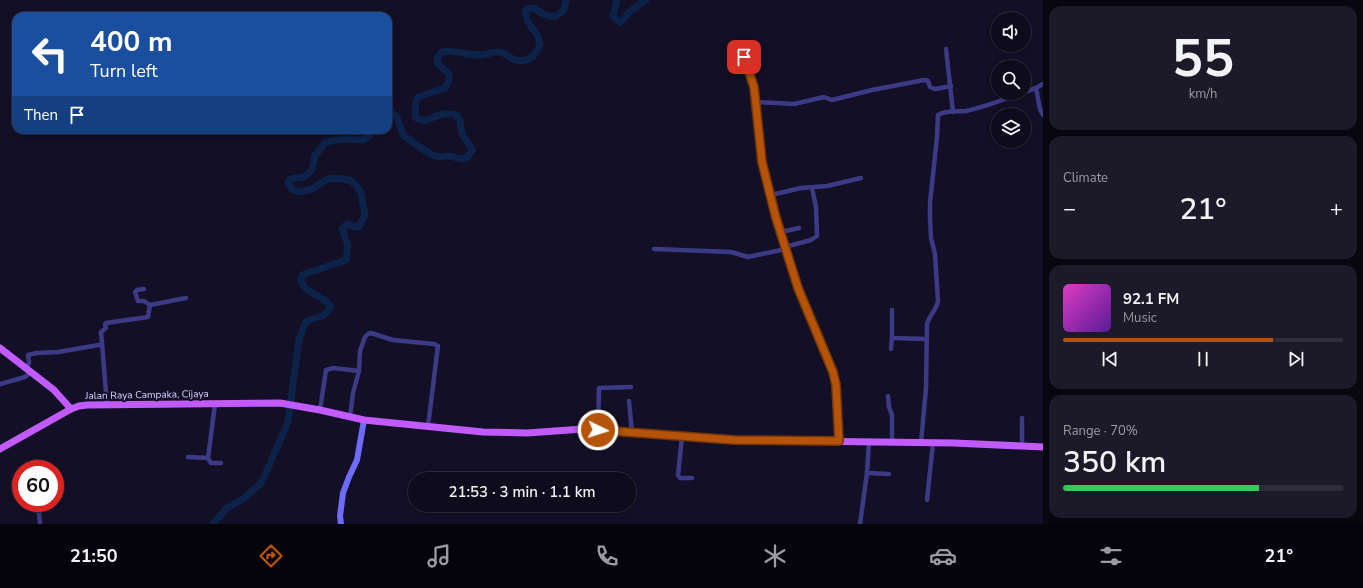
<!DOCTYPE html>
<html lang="en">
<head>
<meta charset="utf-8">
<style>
	:root { --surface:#0e0b1c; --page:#1c1929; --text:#f1f3f6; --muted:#9b9ba3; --line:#2e2b3b; --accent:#b45309 }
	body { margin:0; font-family:"Nunito Sans",sans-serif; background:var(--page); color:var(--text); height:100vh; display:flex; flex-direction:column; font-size:15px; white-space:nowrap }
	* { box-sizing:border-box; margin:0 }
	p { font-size:13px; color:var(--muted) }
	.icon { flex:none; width:22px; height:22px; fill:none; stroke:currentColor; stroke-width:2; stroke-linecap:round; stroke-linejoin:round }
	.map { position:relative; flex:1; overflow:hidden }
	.panel { display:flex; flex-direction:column; gap:6px; padding:6px; background:#08060f; width:320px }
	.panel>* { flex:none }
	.top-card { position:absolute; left:12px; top:12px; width:380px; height:122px; border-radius:12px; box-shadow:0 2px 6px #0003,0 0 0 1px var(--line); background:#1a4fa0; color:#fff; overflow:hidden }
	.fabs { position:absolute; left:991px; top:12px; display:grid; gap:8px }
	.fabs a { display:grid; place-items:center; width:40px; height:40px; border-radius:50%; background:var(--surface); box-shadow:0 2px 6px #0003,0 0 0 1px var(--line); font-size:20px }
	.speed { position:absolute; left:12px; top:460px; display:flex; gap:8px; font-size:20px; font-weight:700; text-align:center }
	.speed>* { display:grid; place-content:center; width:52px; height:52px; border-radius:50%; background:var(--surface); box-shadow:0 2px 6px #0003,0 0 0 1px var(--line); line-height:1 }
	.speed .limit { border:6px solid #d22; background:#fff; color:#111 }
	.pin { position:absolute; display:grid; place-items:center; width:34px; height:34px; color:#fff; margin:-17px; border-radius:8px; box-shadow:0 2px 6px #0006 }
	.me { position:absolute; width:44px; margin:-22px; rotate:94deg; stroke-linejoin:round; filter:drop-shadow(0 0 3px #0008) }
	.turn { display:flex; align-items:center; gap:14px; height:84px; padding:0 12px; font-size:18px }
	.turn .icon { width:52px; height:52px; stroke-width:2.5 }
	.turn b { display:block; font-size:28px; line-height:34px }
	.then { display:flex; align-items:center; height:38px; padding:0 12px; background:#0003; gap:8px; font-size:15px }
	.big { font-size:30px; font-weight:600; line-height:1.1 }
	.panel .card { flex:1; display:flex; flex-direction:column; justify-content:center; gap:6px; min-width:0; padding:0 14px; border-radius:12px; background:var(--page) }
	.panel .dial { align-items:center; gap:0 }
	.dial b { font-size:52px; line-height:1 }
	.song { display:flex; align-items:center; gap:12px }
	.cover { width:48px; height:48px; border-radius:6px; background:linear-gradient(135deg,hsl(310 70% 55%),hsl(270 70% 35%)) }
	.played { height:4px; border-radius:2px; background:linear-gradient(90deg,var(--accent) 75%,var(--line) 75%) }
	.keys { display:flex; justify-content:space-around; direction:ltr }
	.heat { display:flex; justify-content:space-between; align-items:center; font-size:22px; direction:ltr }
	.charge { height:6px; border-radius:3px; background:linear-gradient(90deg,#34c759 70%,var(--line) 0) }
	.trip { position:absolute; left:408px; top:472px; width:228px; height:40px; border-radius:20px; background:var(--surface); box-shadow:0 2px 6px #0003,0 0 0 1px var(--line); font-weight:600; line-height:40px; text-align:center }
	.tabs { display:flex; height:64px; justify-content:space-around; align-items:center; background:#06040b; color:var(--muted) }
	.tabs .icon { width:28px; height:28px }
	.tabs .on { color:var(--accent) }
	.tabs b { font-size:18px; color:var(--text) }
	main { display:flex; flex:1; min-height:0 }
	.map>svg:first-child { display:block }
</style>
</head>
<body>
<main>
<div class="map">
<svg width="1043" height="524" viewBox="0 0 1043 524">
	<rect width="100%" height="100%" fill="#130f26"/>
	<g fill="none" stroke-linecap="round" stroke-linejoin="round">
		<g stroke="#0c2248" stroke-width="7">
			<path d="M617,0L613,16L617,20L620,22L625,18L628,13L646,0"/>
			<path d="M388,106L397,118L404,136L430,154L439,157L450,156L457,158L463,159L467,157L473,150L462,134L460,121L456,115C452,114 448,113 443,114C433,116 424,125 415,117L416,101L418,97L445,88L449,80V74L438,64L437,58L442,52L447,51C458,51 470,56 481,55C486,55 491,52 497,52C505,52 507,56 513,59C526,65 536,56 540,45C539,41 538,36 536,33C531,26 524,19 526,9L534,8C541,14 547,17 556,16L564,10L566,0"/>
			<path d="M213,524L227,508L243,499L260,484L265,475L288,422L299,340L305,323L310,320L324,315L331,307C323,295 305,294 301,280L302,275L346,260L348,245L342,229L347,224L355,227L359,226L365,215L361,193L355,184L350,180L332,178L326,180L312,189L299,192L293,190L288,184V182L290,179L304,177L312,170L315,155L326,142L343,139L363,140L370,136L371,130"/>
		</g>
		<g stroke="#3d3a85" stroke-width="4.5">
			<path d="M946,49L953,112"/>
			<path d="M744,57L754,87L762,162L776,218L798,288L833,372L835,385L839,441"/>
			<path d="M1036,88L1043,84"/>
			<path d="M1024,92L1036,88L1040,109L1043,115"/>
			<path d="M756,102L794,104L824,97L832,100L872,90L924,80L928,81L930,87L935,89L951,86"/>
			<path d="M771,195L801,188L827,186L861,178"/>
			<path d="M781,232L799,228"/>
			<path d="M785,247L811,240L817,236L816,207L812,188"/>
			<path d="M654,249L731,252L748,257L786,249"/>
			<path d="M144,289L137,290L135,292L138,301H144L150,305"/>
			<path d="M892,310V338L926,339"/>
			<path d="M102,343L107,405"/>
			<path d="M891,349L892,338"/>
			<path d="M27,369L29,362L28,355L37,353L58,352L99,345L102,343L101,332L106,328L105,324L106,323L148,317L150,305L186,298"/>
			<path d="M0,384L25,377L31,372"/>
			<path d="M888,396L889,407L892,415V442"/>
			<path d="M629,401L632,433"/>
			<path d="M215,404L208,458L211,463H221"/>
			<path d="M320,410L326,370L333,368L359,371"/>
			<path d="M350,417L353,393L359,371L360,351L365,337L368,334L371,333L393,340L434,344L438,346L428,426"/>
			<path d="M598,430L599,388L631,387"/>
			<path d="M682,437L678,475L680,478H692"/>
			<path d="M921,443L926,388L927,324C929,316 937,309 938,301L935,254L931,238L930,218V203L937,137L938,115C946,110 957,112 966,111C985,107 1003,100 1021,93"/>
			<path d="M1022,446V418"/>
			<path d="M188,457L208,458"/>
			<path d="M867,473L889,474"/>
			<path d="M927,500L933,443"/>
			<path d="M38,503L40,524"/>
			<path d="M860,524L867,473L869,442"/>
		</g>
		<path stroke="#6f6bff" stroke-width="6" d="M341,524L340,516L343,493L349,477L357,460L364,420"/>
		<g stroke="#c25bff" stroke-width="7">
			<path d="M0,348L54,390L71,409"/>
			<path d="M0,449L71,409L79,406L87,405L280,403L320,410L364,420L483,432L527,433L583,429L734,440L954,443L1043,447"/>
		</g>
	</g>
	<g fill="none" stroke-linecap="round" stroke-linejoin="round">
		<g stroke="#753606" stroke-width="10">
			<path id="route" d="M598,430L734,440L839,441L836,385L833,372L798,288L776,218L762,162L754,87L744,57"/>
		</g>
		<use href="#route" stroke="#b45309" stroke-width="7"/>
	</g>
	<g text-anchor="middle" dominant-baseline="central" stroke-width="4" stroke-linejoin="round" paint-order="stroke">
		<g font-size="10" fill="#d9d4ff" stroke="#130f26">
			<text transform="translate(147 395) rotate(-1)">Jalan Raya Campaka, Cijaya</text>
		</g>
	</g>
</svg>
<div class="fabs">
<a><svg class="icon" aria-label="sound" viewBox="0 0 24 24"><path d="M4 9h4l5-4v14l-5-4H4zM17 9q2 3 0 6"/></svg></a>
<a><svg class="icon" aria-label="search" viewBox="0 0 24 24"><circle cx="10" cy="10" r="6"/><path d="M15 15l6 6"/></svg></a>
<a><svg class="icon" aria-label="layers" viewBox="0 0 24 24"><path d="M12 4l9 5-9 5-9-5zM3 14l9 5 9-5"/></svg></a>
</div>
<div class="speed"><div class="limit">60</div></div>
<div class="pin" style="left:744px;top:57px;background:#d93025"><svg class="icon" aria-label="arrive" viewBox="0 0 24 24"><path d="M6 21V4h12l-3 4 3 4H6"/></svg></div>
<svg class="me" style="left:598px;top:430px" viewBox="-20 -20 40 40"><circle r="17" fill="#b45309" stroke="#fff" stroke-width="3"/><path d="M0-11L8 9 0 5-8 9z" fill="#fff"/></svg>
<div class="trip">21:53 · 3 min · 1.1 km</div>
<div class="top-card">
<div class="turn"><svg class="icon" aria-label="left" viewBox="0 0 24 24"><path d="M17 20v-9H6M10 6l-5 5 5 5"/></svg><div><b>400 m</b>Turn left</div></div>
<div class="then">Then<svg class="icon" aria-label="arrive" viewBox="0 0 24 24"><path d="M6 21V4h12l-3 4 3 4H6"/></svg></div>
</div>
</div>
<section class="panel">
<div class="card dial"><b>55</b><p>km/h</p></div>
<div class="card"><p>Climate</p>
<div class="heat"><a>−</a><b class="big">21°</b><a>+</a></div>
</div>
<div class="card">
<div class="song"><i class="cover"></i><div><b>92.1 FM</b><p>Music</p></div></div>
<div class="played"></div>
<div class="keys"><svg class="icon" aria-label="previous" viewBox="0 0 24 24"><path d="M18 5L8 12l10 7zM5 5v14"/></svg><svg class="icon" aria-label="pause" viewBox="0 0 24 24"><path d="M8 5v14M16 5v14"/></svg><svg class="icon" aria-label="next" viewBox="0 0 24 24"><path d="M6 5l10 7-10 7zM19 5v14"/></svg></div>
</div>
<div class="card"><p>Range · 70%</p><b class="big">350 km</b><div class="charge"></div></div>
</section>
</main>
<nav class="tabs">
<b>21:50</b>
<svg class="icon on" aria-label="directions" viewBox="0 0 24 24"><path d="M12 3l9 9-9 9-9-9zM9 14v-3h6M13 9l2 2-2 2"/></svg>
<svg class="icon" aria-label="music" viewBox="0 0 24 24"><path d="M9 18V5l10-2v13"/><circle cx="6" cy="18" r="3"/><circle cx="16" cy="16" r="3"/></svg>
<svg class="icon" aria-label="phone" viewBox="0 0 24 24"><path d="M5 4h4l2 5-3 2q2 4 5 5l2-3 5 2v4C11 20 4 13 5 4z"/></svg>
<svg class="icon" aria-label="climate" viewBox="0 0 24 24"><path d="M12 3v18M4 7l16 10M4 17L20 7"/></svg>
<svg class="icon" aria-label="car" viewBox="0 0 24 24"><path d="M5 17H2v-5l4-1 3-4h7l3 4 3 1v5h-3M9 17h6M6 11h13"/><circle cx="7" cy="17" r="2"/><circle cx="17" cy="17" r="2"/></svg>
<svg class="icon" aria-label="filters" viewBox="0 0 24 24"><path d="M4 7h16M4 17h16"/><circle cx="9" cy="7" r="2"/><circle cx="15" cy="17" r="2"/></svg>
<b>21°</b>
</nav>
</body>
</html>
